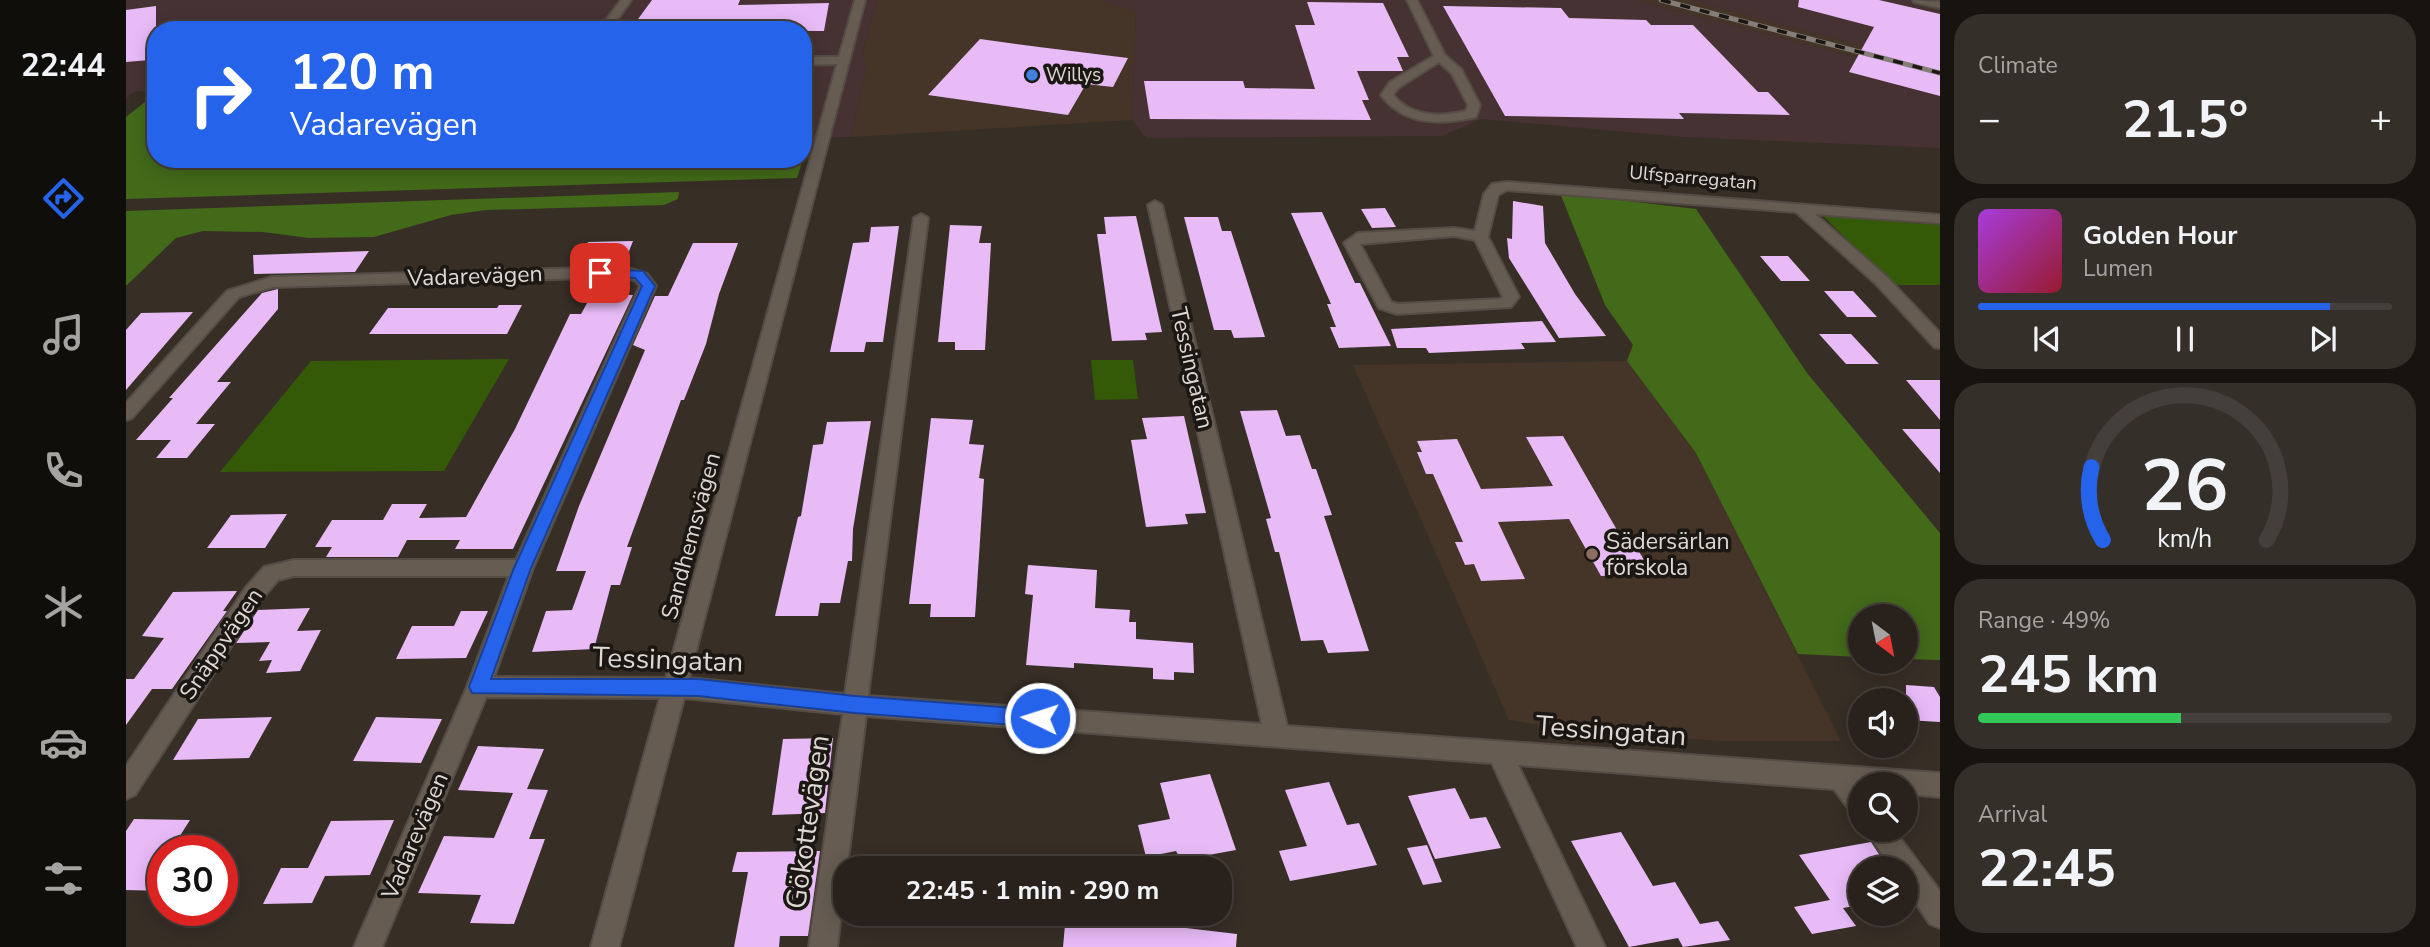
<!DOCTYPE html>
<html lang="en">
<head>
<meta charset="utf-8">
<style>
	:root { --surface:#29221c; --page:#352f29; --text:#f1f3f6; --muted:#a5a4a3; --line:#453f3b; --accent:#2563eb }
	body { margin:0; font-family:"Nunito Sans",sans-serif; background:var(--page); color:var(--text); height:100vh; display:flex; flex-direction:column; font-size:26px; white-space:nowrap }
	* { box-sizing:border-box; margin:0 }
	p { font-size:23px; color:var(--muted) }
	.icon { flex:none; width:38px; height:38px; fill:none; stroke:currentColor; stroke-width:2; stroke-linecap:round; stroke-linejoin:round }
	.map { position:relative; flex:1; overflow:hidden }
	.sheet { display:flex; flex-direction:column; gap:14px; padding:14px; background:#17130f; width:490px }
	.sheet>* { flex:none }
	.guide { position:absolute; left:21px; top:21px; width:665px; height:147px; border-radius:28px; box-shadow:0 4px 18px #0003,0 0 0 2px var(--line); background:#2563eb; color:#fff; overflow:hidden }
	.needle { width:46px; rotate:148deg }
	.tools { position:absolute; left:1722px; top:604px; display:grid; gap:14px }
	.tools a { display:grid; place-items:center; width:70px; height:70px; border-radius:50%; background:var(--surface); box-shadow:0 4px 18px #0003,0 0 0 2px var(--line); font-size:35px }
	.speed { position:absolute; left:21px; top:835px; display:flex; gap:14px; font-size:35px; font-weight:700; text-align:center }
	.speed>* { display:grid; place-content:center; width:91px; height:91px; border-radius:50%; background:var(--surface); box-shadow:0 4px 18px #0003,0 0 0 2px var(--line); line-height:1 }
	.speed .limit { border:10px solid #d22; background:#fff; color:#111 }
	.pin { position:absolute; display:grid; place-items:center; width:60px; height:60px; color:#fff; margin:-30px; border-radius:14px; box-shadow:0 4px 10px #0006 }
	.me { position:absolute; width:77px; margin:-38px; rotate:274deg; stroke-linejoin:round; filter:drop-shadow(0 0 5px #0008) }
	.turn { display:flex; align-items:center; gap:24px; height:147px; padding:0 28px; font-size:32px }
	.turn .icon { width:91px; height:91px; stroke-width:2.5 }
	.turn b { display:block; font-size:49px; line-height:60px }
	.big { font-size:52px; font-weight:700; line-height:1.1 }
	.sheet .card { flex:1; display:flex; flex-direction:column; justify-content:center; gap:10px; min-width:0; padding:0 24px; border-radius:28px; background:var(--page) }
	.sheet .dial { align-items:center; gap:0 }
	.dial svg { height:182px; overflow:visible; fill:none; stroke:var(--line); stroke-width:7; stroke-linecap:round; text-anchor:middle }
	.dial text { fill:var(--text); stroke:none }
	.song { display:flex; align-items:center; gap:21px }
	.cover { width:84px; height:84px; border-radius:10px; background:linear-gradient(135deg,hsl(280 70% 55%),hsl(350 70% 35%)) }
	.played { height:7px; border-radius:4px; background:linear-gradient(90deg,var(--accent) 85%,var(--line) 85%) }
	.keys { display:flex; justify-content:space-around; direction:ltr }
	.heat { display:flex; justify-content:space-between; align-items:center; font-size:38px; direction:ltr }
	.charge { height:10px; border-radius:5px; background:linear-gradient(90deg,#34c759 49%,var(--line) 0) }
	.trip { position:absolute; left:707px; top:856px; width:399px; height:70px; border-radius:28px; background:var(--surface); box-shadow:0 4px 18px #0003,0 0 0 2px var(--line); font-weight:700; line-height:70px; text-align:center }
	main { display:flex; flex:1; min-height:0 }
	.menu { display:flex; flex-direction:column; width:126px; justify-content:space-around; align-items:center; background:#100e0b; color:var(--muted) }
	.menu .icon { width:49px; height:49px }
	.menu .selected { color:var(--accent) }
	.menu b { font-size:32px; color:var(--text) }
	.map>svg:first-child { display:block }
</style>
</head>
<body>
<main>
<nav class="menu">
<b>22:44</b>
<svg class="icon selected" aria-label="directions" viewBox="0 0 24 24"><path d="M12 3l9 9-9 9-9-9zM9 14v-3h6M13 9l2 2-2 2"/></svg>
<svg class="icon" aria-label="music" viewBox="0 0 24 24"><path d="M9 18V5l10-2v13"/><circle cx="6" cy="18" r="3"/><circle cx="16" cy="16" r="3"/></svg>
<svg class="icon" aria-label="phone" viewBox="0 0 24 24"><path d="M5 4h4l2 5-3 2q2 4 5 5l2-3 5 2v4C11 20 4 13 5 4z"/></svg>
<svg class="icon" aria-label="climate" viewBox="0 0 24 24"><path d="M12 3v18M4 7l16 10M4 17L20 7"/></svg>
<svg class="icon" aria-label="car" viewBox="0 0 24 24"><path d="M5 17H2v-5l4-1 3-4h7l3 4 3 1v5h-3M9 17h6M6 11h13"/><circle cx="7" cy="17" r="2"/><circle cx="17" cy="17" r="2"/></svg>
<svg class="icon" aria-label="filters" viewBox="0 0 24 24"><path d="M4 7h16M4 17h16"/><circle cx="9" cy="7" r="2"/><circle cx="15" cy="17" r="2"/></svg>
</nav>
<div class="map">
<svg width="1814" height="947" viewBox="0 0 1814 947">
	<rect width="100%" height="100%" fill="#372e26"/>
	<g fill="#443528">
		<path d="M751,0H974L1010,10L1006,120L725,137L740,68L736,53Z"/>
		<path d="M1509,0H1564L1745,48L1814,79Z"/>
		<path d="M1501,361L1570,453L1715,741H1596L1437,729L1383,720L1227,365Z"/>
	</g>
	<g fill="#463232">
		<path d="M0,0H751L736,53L740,68L725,137L677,138V30H30V91H10L0,98Z"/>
		<path d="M974,0H1509L1814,79V148L1557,137L1355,119L1316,136L1020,138L1006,120L1010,11Z"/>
		<path d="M1564,0H1814V65L1745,48Z"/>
	</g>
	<g fill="#345a08">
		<path d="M321,159H487L335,165Z"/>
		<path d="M1697,216L1814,225V285H1768Z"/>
		<path d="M383,359L318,471L94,472L185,361Z"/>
		<path d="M965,360H1007L1012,399L969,400Z"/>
	</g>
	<g fill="#426a19">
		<path d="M24,98H30V159H321L335,165L488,159H677L671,178L0,199V117Z"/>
		<path d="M553,192L552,199L538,205L360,210L325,215L248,237L183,238L137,232L77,231L50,238L0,286V211Z"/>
		<path d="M1434,193L1570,209L1681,373L1814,533V660L1780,659V616H1734V657L1672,654L1570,453L1501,361L1507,345L1479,305Z"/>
	</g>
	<g fill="#e8bbf7">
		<path d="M526,0H614L612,5L703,3L698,31L504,30Z"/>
		<path d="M1673,0H1753L1814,14V96L1723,72L1748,27L1672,7Z"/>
		<path d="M1181,2L1257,3L1283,57H1271L1277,71H1231L1243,100H1236L1245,120L1024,119L1018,81H1117L1119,88L1189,89L1169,25H1189Z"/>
		<path d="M30,6V51L24,60L0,62V10Z"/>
		<path d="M1317,6L1435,8L1443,18L1520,20L1525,25H1567L1632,92H1642L1664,115L1553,113L1558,119L1379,116Z"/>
		<path d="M854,39L913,47L1002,58L987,87L960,84L942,115L802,95Z"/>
		<path d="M1387,201L1417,206L1419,243L1449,294L1480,336L1433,338L1383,258L1381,238L1386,239Z"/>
		<path d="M1259,208L1270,227L1246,228L1235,209Z"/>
		<path d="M1196,212L1229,283H1234L1265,346L1213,348L1204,327H1210L1201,304H1205L1165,213Z"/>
		<path d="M1010,216L1036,332L1019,333L1021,340L986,341L971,234H980L978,217Z"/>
		<path d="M1058,217H1092L1096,231H1105L1139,337L1108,338L1105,330H1088Z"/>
		<path d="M824,225L856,226L853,243H865L859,350H829V342H812Z"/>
		<path d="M773,226L757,342H740L738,352H704L727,243L743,242L745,227Z"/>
		<path d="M507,241L498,264L451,265L462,242Z"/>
		<path d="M567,243H612L593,294L580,344L558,400H555L501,547H506L494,585H485L468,649L406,652L420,611L446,610L460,571H430L453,506L519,350L507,345L529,296H542Z"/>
		<path d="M243,251L229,272L128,274L127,255Z"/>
		<path d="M1634,256H1662L1684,281H1655Z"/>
		<path d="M152,289V309L91,382H105L70,424H89L61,458H30L45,440H10L47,398H43L136,293Z"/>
		<path d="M1698,291H1727L1751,317H1721Z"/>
		<path d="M466,294L507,295L387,549H329L334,540H281L272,557H200L206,547H189L206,520H257L266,504H301L293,518L340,517L389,429L444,314H455Z"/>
		<path d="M373,305H396L381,334H243L262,308H371Z"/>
		<path d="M67,312L0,390V330L15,313Z"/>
		<path d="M1416,321L1430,342L1395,343L1399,349L1303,353L1300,348H1271L1265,329Z"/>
		<path d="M1693,334H1725L1753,364H1720Z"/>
		<path d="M1780,380H1814V420Z"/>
		<path d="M1151,410L1160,436L1174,435L1186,469H1190L1206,515L1198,516L1243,651L1202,653L1197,640L1175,641L1153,552H1149L1140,519L1145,518L1114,411Z"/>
		<path d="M1058,416L1080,513L1059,514L1062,524L1020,527L1005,440L1021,439L1016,418Z"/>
		<path d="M805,418L847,420L843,444L858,445L853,478L858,479L849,617H804L805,604H783Z"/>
		<path d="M745,421L727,529L726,561H722L714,603H694L692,616H649L672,517L675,516L687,445L697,444L701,422Z"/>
		<path d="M1776,429H1814V473Z"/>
		<path d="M1437,436L1495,537L1504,536L1518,560H1511L1520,574L1475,576L1443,519L1372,522L1399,579L1355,581L1348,564L1339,565L1329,542H1337L1307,474H1300L1291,452H1296L1291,441L1331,439L1355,489L1427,486L1400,437Z"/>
		<path d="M161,514L139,548H81L105,515Z"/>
		<path d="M902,565L971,570L969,608L1004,610L1003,622H1010V639L1067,643L1068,673L1048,672V680L1027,679V668L948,663V668L900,665L907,595L899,594Z"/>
		<path d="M111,591L97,611H101L46,689H26L0,725V679H8L38,638L16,636L47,592Z"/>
		<path d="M184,608L171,631L195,630L174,671L140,673L146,660L133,661L144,642L110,643L132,610Z"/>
		<path d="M335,611H362L340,658L270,659L286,626H328Z"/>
		<path d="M1780,685L1808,687L1814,697V722L1780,720Z"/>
		<path d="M146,717L123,758L47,760L72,719Z"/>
		<path d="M250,717L316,719L295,763L227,761Z"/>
		<path d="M707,738L699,813L646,815L657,739Z"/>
		<path d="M352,746L418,749L401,789L422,790L403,839H419L388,924L344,923L355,895L292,893L318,836L368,838L387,793L332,790Z"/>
		<path d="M1084,774L1110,850L1055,860L1050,851L1020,857L1012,825L1044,819L1034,783Z"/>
		<path d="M1203,782L1221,825L1233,823L1251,865L1164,881L1153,851L1181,846L1159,790Z"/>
		<path d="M1329,788L1344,819L1360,817L1375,848L1309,859L1282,796Z"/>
		<path d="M8,819L64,820L45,850H37V891L0,890V831Z"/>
		<path d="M268,820L244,875L199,876L186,903L137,904L155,868H182L205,821Z"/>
		<path d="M1495,832L1527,886L1549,882L1574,924L1592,921L1604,940L1557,947L1552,938L1503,947L1445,841Z"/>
		<path d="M1745,842L1762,868H1734V905L1717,908L1730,926L1686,934L1668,907L1704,900L1673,855Z"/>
		<path d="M1301,845L1316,882L1297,885L1281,848Z"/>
		<path d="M694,851L682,936H654L653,947H608L622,872H606L611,852Z"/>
		<path d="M940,914L1111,934L1110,947H937Z"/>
	</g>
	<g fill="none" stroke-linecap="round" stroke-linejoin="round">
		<g stroke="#544c45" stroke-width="4">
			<g id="minor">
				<path d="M495,0H505L484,30H473Z"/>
				<path d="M729,0H739L563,678L719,694L788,218L795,214L802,218L742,696L1136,724L1022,205L1029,201L1036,205L1161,726L1814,773V797L1780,794V784H1734V816L1725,812L1708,789L1392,765L1479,947H1451L1366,763L740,716L711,947H683L717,714L558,698L493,947H465L534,698L360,697L256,947H228L341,687L383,576H168L152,580L136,599L9,795L0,799V766L120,587L138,567L168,560H390L514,286L510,281L499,277L147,287L113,297L6,418L0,420V403L101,291L146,277L499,267L521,274L530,286L407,568L368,677L540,678L711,64L677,65V57H713Z"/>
				<path d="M1281,0H1291L1319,55L1335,69L1354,105L1350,117C1315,125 1278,126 1255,95L1264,82L1308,56ZM1313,62L1326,74L1342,105L1340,111C1313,117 1286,117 1267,95L1272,88Z"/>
				<path d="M1787,0L1814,2V8L1788,2Z"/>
				<path d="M1381,182L1814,215V223L1689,214L1761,277L1814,333V348L1808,347L1749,283L1670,212L1381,190L1372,195L1362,237L1393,297L1385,307L1271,314L1253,308L1218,243L1232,233L1328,228L1349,231L1358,194L1366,184ZM1328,236L1349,240L1377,297L1374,299L1272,304L1265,302L1234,244Z"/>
				<path d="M1740,830H1768L1814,891V928L1804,924L1780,889V868H1765Z"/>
			</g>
		</g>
		<use href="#minor" fill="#665c52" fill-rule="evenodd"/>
		<g stroke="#857d77" stroke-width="5">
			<path id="rail" d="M1535,0L1814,73"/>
		</g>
		<use href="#rail" stroke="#1b1713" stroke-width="3.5" stroke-dasharray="10" stroke-linecap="butt"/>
	</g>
	<path fill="#2563eb" stroke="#184099" stroke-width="2" d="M474,269L517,271L529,286L405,568L365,679H572L729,696L914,710L921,712L923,718L921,725L914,727L729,713L572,696L346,693L343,687L388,568L516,286L509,278L470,275L468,273Z"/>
	<circle fill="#3f7fe0" stroke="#1b1713" stroke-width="2.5" cx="906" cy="75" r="7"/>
	<circle fill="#8d6e63" stroke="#1b1713" stroke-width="2.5" cx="1466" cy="554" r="7"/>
	<g text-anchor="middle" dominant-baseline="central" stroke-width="7" stroke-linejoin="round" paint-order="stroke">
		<g font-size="19" fill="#ded8d3" stroke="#1b1713" text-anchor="start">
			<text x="920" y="75">Willys</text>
		</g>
		<g font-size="19" fill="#ded8d3" stroke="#1b1713">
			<text transform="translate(1567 178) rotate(5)">Ulfsparregatan</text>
		</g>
		<g font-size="23" fill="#ded8d3" stroke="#1b1713">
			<text transform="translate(349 276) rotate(-2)">Vadarevägen</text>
			<text transform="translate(1066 368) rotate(77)">Tessingatan</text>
			<text transform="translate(565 536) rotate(-75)">Sandhemsvägen</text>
			<text transform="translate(95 644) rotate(-56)">Snäppvägen</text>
			<text transform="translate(289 836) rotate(-67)">Vadarevägen</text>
		</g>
		<g font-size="23" fill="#ded8d3" stroke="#1b1713" text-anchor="start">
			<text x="1480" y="541">Sädersärlan<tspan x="1480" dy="26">förskola</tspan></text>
		</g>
		<g font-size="28" fill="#ded8d3" stroke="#1b1713">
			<text transform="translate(542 660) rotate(2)">Tessingatan</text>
			<text transform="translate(1485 731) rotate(4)">Tessingatan</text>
			<text transform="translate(682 822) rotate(-82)">Gökottevägen</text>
		</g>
	</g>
</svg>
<div class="tools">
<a><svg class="needle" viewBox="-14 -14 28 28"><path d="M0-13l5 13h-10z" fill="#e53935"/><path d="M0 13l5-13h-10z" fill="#a5a4a3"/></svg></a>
<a><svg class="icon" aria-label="sound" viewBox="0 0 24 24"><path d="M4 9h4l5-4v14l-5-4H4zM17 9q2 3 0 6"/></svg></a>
<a><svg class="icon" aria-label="search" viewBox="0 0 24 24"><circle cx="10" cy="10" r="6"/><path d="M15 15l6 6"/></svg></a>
<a><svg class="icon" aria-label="layers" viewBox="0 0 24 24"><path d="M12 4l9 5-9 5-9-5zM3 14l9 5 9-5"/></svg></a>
</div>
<div class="speed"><div class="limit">30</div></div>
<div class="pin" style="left:474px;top:273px;background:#d93025"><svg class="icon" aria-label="arrive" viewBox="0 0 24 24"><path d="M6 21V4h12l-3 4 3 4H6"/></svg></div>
<svg class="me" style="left:914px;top:718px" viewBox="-20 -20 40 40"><circle r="17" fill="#2563eb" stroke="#fff" stroke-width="3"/><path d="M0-11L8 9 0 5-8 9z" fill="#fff"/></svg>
<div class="trip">22:45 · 1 min · 290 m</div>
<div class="guide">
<div class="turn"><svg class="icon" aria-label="right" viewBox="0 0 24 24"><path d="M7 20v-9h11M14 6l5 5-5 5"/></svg><div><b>120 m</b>Vadarevägen</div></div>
</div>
</div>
<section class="sheet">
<div class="card"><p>Climate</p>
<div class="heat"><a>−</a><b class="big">21.5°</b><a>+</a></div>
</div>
<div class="card">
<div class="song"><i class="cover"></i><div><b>Golden Hour</b><p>Lumen</p></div></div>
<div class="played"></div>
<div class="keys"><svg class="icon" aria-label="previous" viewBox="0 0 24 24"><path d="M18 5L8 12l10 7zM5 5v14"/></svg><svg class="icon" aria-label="pause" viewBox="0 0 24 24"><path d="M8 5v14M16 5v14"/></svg><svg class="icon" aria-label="next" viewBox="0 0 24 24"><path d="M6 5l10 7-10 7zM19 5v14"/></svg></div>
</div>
<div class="card dial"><svg viewBox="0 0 100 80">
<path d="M14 69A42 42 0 1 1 86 69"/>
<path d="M14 69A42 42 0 0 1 9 37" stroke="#2563eb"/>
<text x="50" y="56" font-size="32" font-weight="700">26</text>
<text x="50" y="72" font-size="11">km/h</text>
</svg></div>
<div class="card"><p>Range · 49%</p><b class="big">245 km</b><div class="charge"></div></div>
<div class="card"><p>Arrival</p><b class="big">22:45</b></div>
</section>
</main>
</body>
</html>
